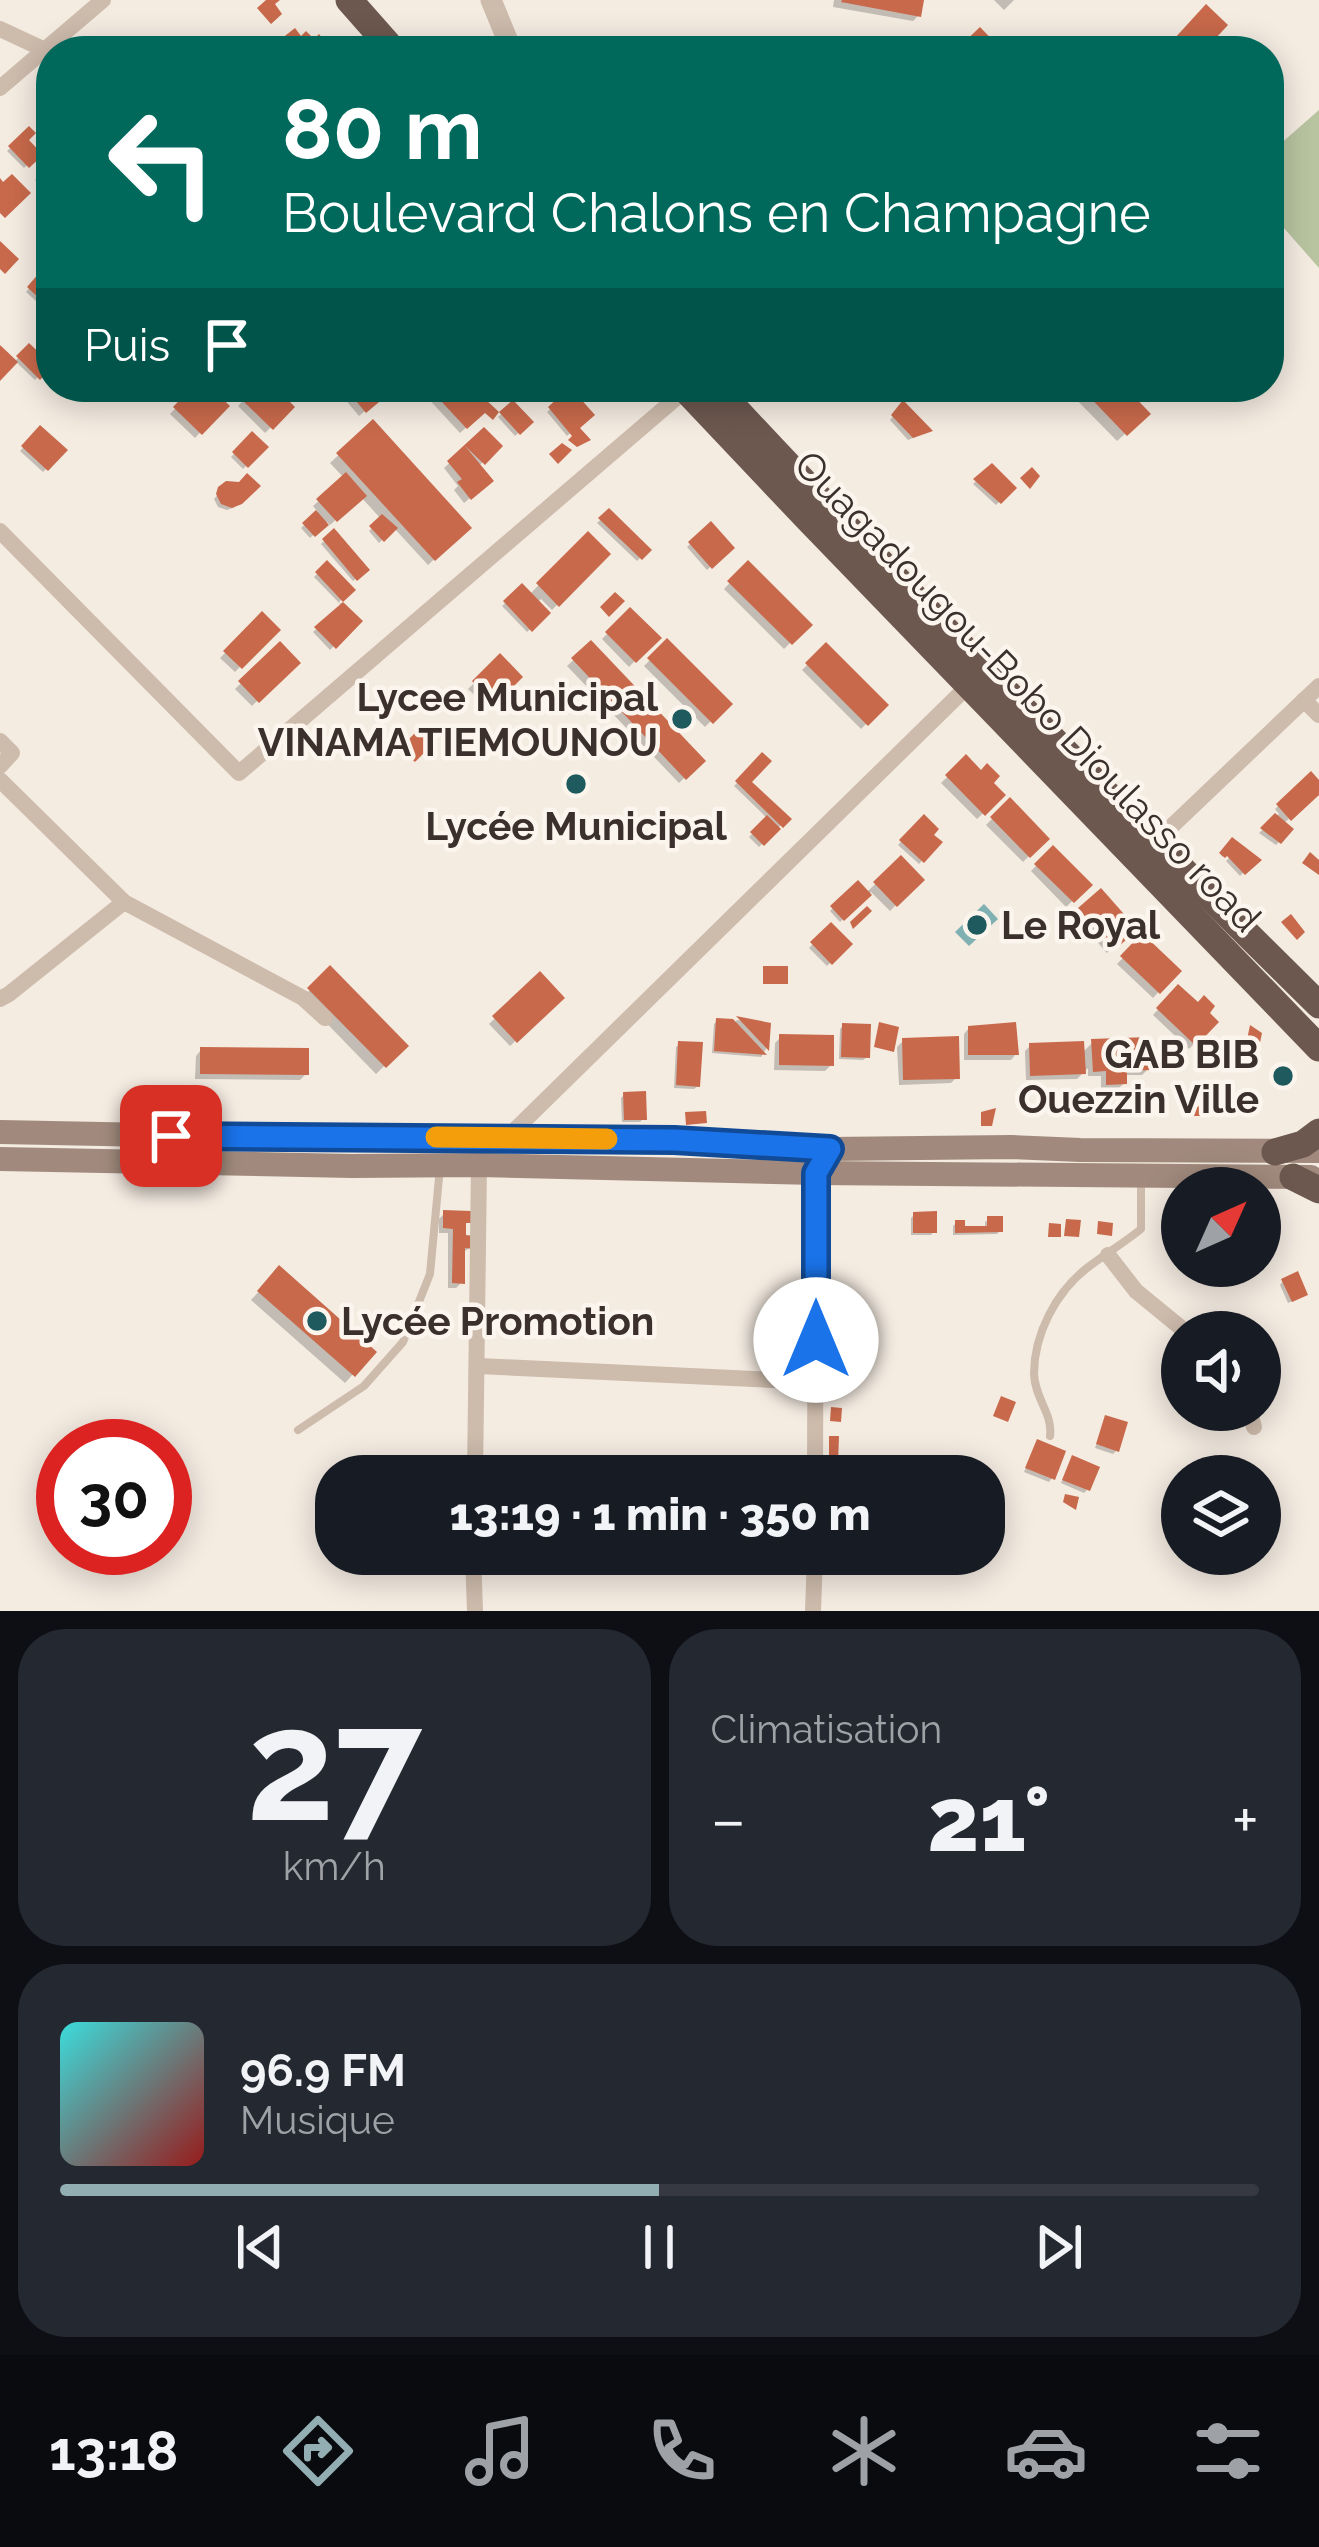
<!DOCTYPE html>
<html lang="fr">
<head>
<meta charset="utf-8">
<style>
	:root { --surface:#171b24; --page:#242831; --text:#f1f3f6; --muted:#9ea1a6; --line:#363941; --accent:#92aeb2 }
	body { margin:0; font-family:Raleway,sans-serif; background:var(--page); color:var(--text); height:100vh; display:flex; flex-direction:column; font-size:45px; white-space:nowrap }
	* { box-sizing:border-box; margin:0 }
	p { font-size:39px; color:var(--muted) }
	.icon { flex:none; width:66px; height:66px; fill:none; stroke:currentColor; stroke-width:2; stroke-linecap:round; stroke-linejoin:round }
	.map { position:relative; height:1611px; overflow:hidden }
	.side { display:flex; flex-direction:column; gap:18px; padding:18px; background:#0d0f14; flex:1 }
	.side>* { flex:none }
	.top-card { position:absolute; left:36px; top:36px; width:1248px; height:366px; border-radius:48px; box-shadow:0 6px 30px #0003; background:#00695c; color:#fff; overflow:hidden }
	.needle { width:78px; rotate:45deg }
	.fabs { position:absolute; left:1161px; top:1167px; display:grid; gap:24px }
	.fabs a { display:grid; place-items:center; width:120px; height:120px; border-radius:50%; background:var(--surface); box-shadow:0 6px 30px #0003; font-size:60px }
	.speed { position:absolute; left:36px; top:1419px; display:flex; gap:24px; font-size:60px; font-weight:700; text-align:center }
	.speed>* { display:grid; place-content:center; width:156px; height:156px; border-radius:50%; background:var(--surface); box-shadow:0 6px 30px #0003; line-height:1 }
	.speed .limit { border:18px solid #d22; background:#fff; color:#111 }
	.pin { position:absolute; display:grid; place-items:center; width:102px; height:102px; color:#fff; margin:-51px; border-radius:24px; box-shadow:0 6px 18px #0006 }
	.me { position:absolute; width:132px; margin:-66px; rotate:0deg; stroke-linejoin:round; filter:drop-shadow(0 0 9px #0008) }
	.turn { display:flex; align-items:center; gap:42px; height:252px; padding:0 48px; font-size:54px }
	.turn .icon { width:156px; height:156px; stroke-width:2.5 }
	.turn b { display:block; font-size:84px; line-height:102px }
	.then { display:flex; align-items:center; height:114px; padding:0 48px; background:#0003; gap:24px; font-size:45px }
	.big { font-size:90px; font-weight:800; line-height:1.1 }
	.side .widget { flex:1; display:flex; flex-direction:column; justify-content:center; gap:18px; min-width:0; padding:0 42px; border-radius:48px; background:var(--page) }
	.side .dial { align-items:center; gap:0 }
	.dial b { font-size:156px; line-height:1 }
	.song { display:flex; align-items:center; gap:36px }
	.cover { width:144px; height:144px; border-radius:18px; background:linear-gradient(135deg,hsl(180 70% 55%),hsl(0 70% 35%)) }
	.played { height:12px; border-radius:6px; background:linear-gradient(90deg,var(--accent) 50%,var(--line) 50%) }
	.keys { display:flex; justify-content:space-around; direction:ltr }
	.heat { display:flex; justify-content:space-between; align-items:center; font-size:66px; direction:ltr }
	.side .tiles { flex:1; display:grid; gap:18px; grid-template-columns:1fr 1fr }
	.widget:last-child { grid-column:span 2 }
	.trip { position:absolute; left:315px; top:1455px; width:690px; height:120px; border-radius:48px; background:var(--surface); box-shadow:0 6px 30px #0003; font-weight:800; line-height:120px; text-align:center }
	.tab-bar { display:flex; height:192px; justify-content:space-around; align-items:center; background:#090b0e; color:var(--muted) }
	.tab-bar .icon { width:84px; height:84px }
	.tab-bar .on { color:var(--accent) }
	.tab-bar b { font-size:54px; color:var(--text) }
	.map>svg:first-child { display:block }
</style>
</head>
<body>
<div class="map">
<svg width="1319" height="1611" viewBox="0 0 1319 1611">
	<rect width="100%" height="100%" fill="#f4ebe1"/>
	<path fill="#b8c4a0" d="M1319,110V268L1269,211V154Z"/>
	<path fill="#7fb0b2" d="M984,904L998,919L969,946L955,932Z"/>
	<g fill="#0003">
		<path d="M834,0H921L919,15L913,21L833,7Z"/>
		<path d="M994,0H1014L1004,10Z"/>
		<path d="M29,130L25,140L39,154L24,168L7,151Z"/>
		<path d="M51,165V197L35,180Z"/>
		<path d="M40,276L51,286V307L47,311L26,292Z"/>
		<path d="M29,347L49,366L35,380L15,361Z"/>
		<path d="M196,387H205L225,406L195,438L170,414Z"/>
		<path d="M256,387H271L291,407L265,433L238,406Z"/>
		<path d="M356,387H393L359,416L344,398Z"/>
		<path d="M434,387H489L480,399L488,407L460,433L425,395Z"/>
		<path d="M1064,387H1120L1147,414L1117,441Z"/>
		<path d="M570,392L591,415L567,436L547,412Z"/>
		<path d="M513,404L530,422L515,436L498,417Z"/>
		<path d="M903,404L926,433L908,440L890,420Z"/>
		<path d="M373,423L468,528L428,565L394,528L379,543L369,531L381,519L361,497L330,525L327,522L310,538L301,528L318,512L313,506L344,478L330,463Z"/>
		<path d="M40,429L64,450L43,472L20,451Z"/>
		<path d="M484,431L499,446L478,467L484,486L464,503L454,490L458,486L444,468Z"/>
		<path d="M252,435L265,447L243,469L231,457Z"/>
		<path d="M991,467L1013,488L996,505L973,484Z"/>
		<path d="M227,484L235,507L227,510L218,507L214,499Z"/>
		<path d="M609,512L648,550L637,561L597,523Z"/>
		<path d="M710,525L731,548L707,570L687,547Z"/>
		<path d="M334,532L366,570L353,581L321,544Z"/>
		<path d="M588,535L607,554L552,610L541,599L537,603L547,613L527,632L502,606L522,587L529,595Z"/>
		<path d="M327,564L351,590L339,602L359,621L330,650L313,632L342,606L314,577Z"/>
		<path d="M748,564L808,625L784,649L724,589Z"/>
		<path d="M630,611L657,638L629,667L602,639Z"/>
		<path d="M262,616L276,630L235,672L220,658Z"/>
		<path d="M667,643L728,704L705,727L644,666Z"/>
		<path d="M591,644L702,761L679,783L567,666Z"/>
		<path d="M280,645L296,663L252,706L235,689Z"/>
		<path d="M826,646L885,705L861,729L802,670Z"/>
		<path d="M500,658L519,677L488,708L468,689Z"/>
		<path d="M762,756L748,782L787,819L759,847L749,837L768,819L734,786Z"/>
		<path d="M966,759L1002,795L977,819L941,783Z"/>
		<path d="M1311,776L1319,784V791L1283,824L1290,830L1276,845L1259,833L1279,814L1275,809Z"/>
		<path d="M1010,801L1046,839L1023,862L986,825Z"/>
		<path d="M924,818L929,835L939,842L919,864L898,845Z"/>
		<path d="M1233,842L1257,860L1240,876L1226,861L1236,851L1232,847L1222,857L1221,855Z"/>
		<path d="M1053,849L1089,885L1066,907L1031,871Z"/>
		<path d="M901,859L921,880L890,911L871,892L840,922L830,911L858,884L866,893Z"/>
		<path d="M1101,892L1133,930L1107,953L1074,916Z"/>
		<path d="M831,926L849,944L827,966L809,948Z"/>
		<path d="M1142,938L1178,971L1153,998L1117,964Z"/>
		<path d="M330,970L405,1046L376,1074L302,998Z"/>
		<path d="M540,975L561,998L510,1046L489,1024Z"/>
		<path d="M1178,988L1215,1022L1189,1049L1153,1015Z"/>
		<path d="M737,1020L768,1025L766,1049L761,1057L712,1053L714,1024L717,1021L733,1024Z"/>
		<path d="M843,1026L867,1057L863,1060L839,1059L840,1029Z"/>
		<path d="M969,1028L1016,1054L1011,1060H964V1034Z"/>
		<path d="M781,1037L831,1065L825,1071L774,1070L775,1043Z"/>
		<path d="M903,1041L957,1077L951,1083L899,1085L897,1047Z"/>
		<path d="M1093,1042L1148,1069L1142,1075H1124V1083L1118,1089L1101,1090V1076H1088V1068L1077,1079L1026,1080L1025,1051L1031,1045L1082,1053Z"/>
		<path d="M680,1044L698,1086L694,1089L674,1088L676,1047Z"/>
		<path d="M201,1050L306,1074L300,1080L195,1079L196,1056Z"/>
		<path d="M624,1095L644,1118L640,1122H622L621,1098Z"/>
		<path d="M445,1213L468,1222L463,1226V1238L471,1247L462,1253V1282L456,1288H448V1233H439V1219Z"/>
		<path d="M914,1215L934,1231L931,1235H911V1218Z"/>
		<path d="M989,1219L1000,1230L997,1234L953,1235V1226L956,1223L963,1229H985V1222Z"/>
		<path d="M279,1270L373,1352L345,1383L251,1300Z"/>
		<path d="M1283,1281L1302,1297L1288,1303L1280,1285Z"/>
		<path d="M1106,1418L1117,1450L1113,1454L1095,1448Z"/>
		<path d="M1035,1446L1052,1478L1049,1482L1024,1472Z"/>
		<path d="M1070,1462L1087,1490L1084,1493L1061,1483Z"/>
	</g>
	<g fill="#c8694b">
		<path d="M266,0H280L275,4L282,14L271,24L257,8Z"/>
		<path d="M842,0H924L921,17L841,2Z"/>
		<path d="M1206,4L1228,25L1204,51H1163Z"/>
		<path d="M980,27L1003,51H955Z"/>
		<path d="M295,28L301,36L306,31L314,39L319,34L333,51H291L281,39Z"/>
		<path d="M183,37L195,51H167Z"/>
		<path d="M829,37L876,50L875,51H825Z"/>
		<path d="M29,126L36,133L29,140L43,155L29,168L8,146Z"/>
		<path d="M51,161V191L36,175Z"/>
		<path d="M12,174L31,193L5,218L0,213V178L3,182Z"/>
		<path d="M0,241L19,259L5,274L0,269Z"/>
		<path d="M40,272L51,282V309L27,287Z"/>
		<path d="M29,343L51,364V368L40,380L16,356Z"/>
		<path d="M0,345L18,362L0,381Z"/>
		<path d="M192,387H210L230,406L202,435L173,407Z"/>
		<path d="M252,387H275L295,407L273,430L241,399Z"/>
		<path d="M351,387H397L366,413L347,390Z"/>
		<path d="M428,387H496L484,398L499,412L493,420L485,413L467,429Z"/>
		<path d="M570,387L595,415L580,428L591,440L577,447L568,440L572,436L548,407Z"/>
		<path d="M1080,387H1125L1151,414L1127,436Z"/>
		<path d="M513,400L534,422L520,435L499,412Z"/>
		<path d="M903,400L933,431L913,438L891,415Z"/>
		<path d="M373,419L472,528L435,561L336,453Z"/>
		<path d="M40,425L68,450L48,471L21,446Z"/>
		<path d="M484,427L503,446L485,465L465,446L494,481L471,500L457,482L462,479L447,461Z"/>
		<path d="M252,431L269,447L248,468L232,452Z"/>
		<path d="M562,443L572,450L558,464L549,454Z"/>
		<path d="M992,463L1017,488L1001,504L973,479Z"/>
		<path d="M1032,467L1040,476L1030,489L1020,478Z"/>
		<path d="M346,472L367,496L337,522L316,499Z"/>
		<path d="M247,473L261,486L242,504L232,508L221,504L216,494L218,487L226,481L239,482Z"/>
		<path d="M609,508L652,550L642,560L598,518Z"/>
		<path d="M316,510L329,525L315,537L302,523Z"/>
		<path d="M382,514L398,528L384,542L369,526Z"/>
		<path d="M711,521L735,548L712,569L688,542Z"/>
		<path d="M334,528L370,570L357,581L322,539Z"/>
		<path d="M588,531L611,554L559,607L536,583Z"/>
		<path d="M327,560L356,590L343,602L315,572Z"/>
		<path d="M748,560L813,625L792,645L727,581Z"/>
		<path d="M522,583L551,613L532,632L503,601Z"/>
		<path d="M615,592L625,601L609,617L600,607Z"/>
		<path d="M343,602L363,621L336,649L314,627Z"/>
		<path d="M630,607L662,638L636,663L605,632Z"/>
		<path d="M262,611L281,630L242,669L223,651Z"/>
		<path d="M667,638L733,704L713,724L647,658Z"/>
		<path d="M591,640L706,761L686,780L571,658Z"/>
		<path d="M280,641L301,663L259,703L238,681Z"/>
		<path d="M826,642L889,705L868,726L805,663Z"/>
		<path d="M500,653L523,677L495,705L472,681Z"/>
		<path d="M419,729L433,744L415,762L400,748Z"/>
		<path d="M762,752L772,761L752,782L792,819L783,828L735,781Z"/>
		<path d="M966,754L981,770L987,763L1000,776L994,783L1006,795L985,816L945,775Z"/>
		<path d="M1311,771L1319,780V795L1291,821L1276,804Z"/>
		<path d="M1010,797L1050,839L1030,858L990,817Z"/>
		<path d="M1275,813L1294,829L1281,844L1260,828Z"/>
		<path d="M924,814L939,829L934,835L943,842L924,863L899,840Z"/>
		<path d="M767,815L781,829L764,846L750,832Z"/>
		<path d="M1232,837L1262,860L1245,875L1227,856L1225,858L1219,853Z"/>
		<path d="M1053,845L1093,885L1074,903L1034,864Z"/>
		<path d="M1310,852L1319,860V875L1302,863Z"/>
		<path d="M901,855L925,880L897,907L873,882Z"/>
		<path d="M858,880L872,895L844,921L830,906Z"/>
		<path d="M1101,888L1138,930L1114,950L1078,908Z"/>
		<path d="M867,906L872,911L853,929L850,922Z"/>
		<path d="M1291,914L1305,932L1297,940L1281,922Z"/>
		<path d="M831,922L853,944L832,965L810,942Z"/>
		<path d="M1142,933L1182,971L1160,994L1120,956Z"/>
		<path d="M330,965L409,1046L386,1068L307,988Z"/>
		<rect x="763" y="966" width="25" height="18"/>
		<path d="M540,971L565,998L517,1043L492,1016Z"/>
		<path d="M1178,984L1198,1002L1204,995L1215,1006L1210,1013L1219,1022L1196,1046L1156,1008Z"/>
		<path d="M736,1016L771,1023L769,1051Z"/>
		<path d="M716,1018L733,1019L767,1055L714,1051Z"/>
		<path d="M879,1022L899,1027L894,1052L874,1047Z"/>
		<path d="M1016,1022L1019,1055H968V1026Z"/>
		<path d="M842,1023L871,1024L870,1058L841,1057Z"/>
		<path d="M1250,1025L1262,1033L1256,1062L1243,1060Z"/>
		<path d="M779,1034L834,1035V1066L779,1065Z"/>
		<path d="M959,1036L960,1079L903,1080L902,1038Z"/>
		<path d="M1150,1037L1151,1070L1127,1071V1084L1106,1085V1071L1093,1072L1091,1039Z"/>
		<path d="M678,1041L703,1042L700,1087L676,1085Z"/>
		<path d="M1084,1041L1086,1074L1030,1076L1029,1043Z"/>
		<path d="M200,1047L309,1048V1075L200,1074Z"/>
		<path d="M1283,1065L1294,1076L1283,1087L1272,1076Z"/>
		<path d="M646,1091L647,1120H624L623,1092Z"/>
		<path d="M1206,1106V1116H1190L1189,1107Z"/>
		<path d="M996,1108L992,1126H981V1112Z"/>
		<path d="M706,1111L707,1123L686,1125L685,1112Z"/>
		<path d="M443,1210L471,1211V1223H466V1235L474,1236V1249L465,1248V1284L452,1283L453,1229L443,1228Z"/>
		<path d="M937,1211V1233H913V1212Z"/>
		<path d="M987,1216H1003V1232L955,1233V1220H965V1226H987Z"/>
		<path d="M1066,1219L1081,1220L1079,1237L1064,1236Z"/>
		<path d="M1098,1221L1113,1223L1112,1236L1097,1234Z"/>
		<rect x="1172" y="1222" width="10" height="17"/>
		<path d="M1049,1223L1061,1224V1237H1048Z"/>
		<path d="M279,1265L377,1352L355,1377L257,1291Z"/>
		<path d="M1298,1271L1308,1295L1292,1302L1281,1279Z"/>
		<path d="M830,1337L842,1339L838,1361L827,1359Z"/>
		<path d="M1001,1396L1016,1402L1008,1422L993,1416Z"/>
		<path d="M831,1407L842,1408L841,1422L830,1421Z"/>
		<path d="M1105,1415L1128,1422L1119,1452L1096,1444Z"/>
		<path d="M829,1436H839L838,1464H829Z"/>
		<path d="M1037,1439L1066,1451L1055,1480L1025,1468Z"/>
		<path d="M1072,1455L1100,1467L1090,1491L1062,1480Z"/>
		<path d="M1065,1494L1079,1497L1076,1510L1063,1502Z"/>
	</g>
	<g fill="none" stroke-linecap="round" stroke-linejoin="round">
		<g stroke="#cdbbac" stroke-width="8">
			<path d="M298,1430L364,1386L403,1342L430,1274L440,1167"/>
			<path d="M1050,1436C1053,1414 1035,1399 1034,1374C1034,1334 1056,1292 1087,1268C1105,1254 1124,1243 1141,1229V1177"/>
		</g>
		<g stroke="#cdbbac" stroke-width="16">
			<path d="M0,29L45,50"/>
			<path d="M0,88L103,0"/>
			<path d="M0,531L239,773L689,387"/>
			<path d="M1304,700L1319,715"/>
			<path d="M0,741L12,753L0,766"/>
			<path d="M0,780L124,902L303,998L325,1018"/>
			<path d="M1151,846L1319,686"/>
			<path d="M0,999L9,994L124,902"/>
			<path d="M1108,1255L1136,1291L1186,1332"/>
			<path d="M479,1366L816,1382"/>
			<path d="M1249,1410L1254,1427"/>
			<path d="M475,1476L479,1165L972,682"/>
			<path d="M815,1476L816,1173L820,1166"/>
			<path d="M473,1554L475,1611"/>
			<path d="M593,1554L815,1563"/>
			<path d="M813,1611L815,1555"/>
		</g>
		<path stroke="#cdbbac" stroke-width="21" d="M491,0L512,51"/>
		<g stroke="#a18a7d" stroke-width="24">
			<path d="M0,1132L253,1137L674,1140L830,1149L1011,1147L1080,1150L1319,1151"/>
			<path d="M0,1159L352,1166L479,1165L816,1173L1311,1177"/>
		</g>
		<g stroke="#6c584f" stroke-width="27">
			<path d="M349,0L394,51"/>
			<path d="M683,387L806,517L1319,1048"/>
			<path d="M715,387C911,598 1114,803 1319,1005"/>
			<path d="M1275,1152L1303,1144L1319,1132"/>
			<path d="M1293,1177L1319,1190"/>
		</g>
	</g>
	<g fill="none" stroke-linecap="round" stroke-linejoin="round">
		<g stroke="#114b97" stroke-width="30">
			<path id="route" d="M171,1136L674,1140L830,1149L816,1173V1340"/>
		</g>
		<use href="#route" stroke="#1a73e8" stroke-width="21"/>
		<path stroke="#f59e0b" stroke-width="21" d="M436,1137L607,1139"/>
	</g>
	<g fill="#1f5a5e" stroke="#fbf5ee" stroke-width="4.5">
		<circle cx="682" cy="719" r="12"/>
		<circle cx="576" cy="784" r="12"/>
		<circle cx="977" cy="925" r="12"/>
		<circle cx="1283" cy="1076" r="12"/>
		<circle cx="317" cy="1321" r="12"/>
	</g>
	<g text-anchor="middle" dominant-baseline="central" stroke-width="9" stroke-linejoin="round" paint-order="stroke">
		<g font-size="39" fill="#3b302b" stroke="#fbf5ee">
			<text transform="translate(1028 691) rotate(46)">Ouagadougou-Bobo Dioulasso road</text>
		</g>
		<g font-size="39" font-weight="bold" fill="#3b302b" stroke="#fbf5ee" text-anchor="end">
			<text x="658" y="697">Lycee Municipal<tspan x="658" dy="45">VINAMA TIEMOUNOU</tspan></text>
			<text x="576" y="826" text-anchor="middle">Lycée Municipal</text>
			<text x="1001" y="925" text-anchor="start">Le Royal</text>
			<text x="1259" y="1054">GAB BIB<tspan x="1259" dy="45">Ouezzin Ville</tspan></text>
			<text x="341" y="1321" text-anchor="start">Lycée Promotion</text>
		</g>
	</g>
</svg>
<div class="fabs">
<a><svg class="needle" viewBox="-14 -14 28 28"><path d="M0-13l5 13h-10z" fill="#e53935"/><path d="M0 13l5-13h-10z" fill="#9ea1a6"/></svg></a>
<a><svg class="icon" aria-label="sound" viewBox="0 0 24 24"><path d="M4 9h4l5-4v14l-5-4H4zM17 9q2 3 0 6"/></svg></a>
<a><svg class="icon" aria-label="layers" viewBox="0 0 24 24"><path d="M12 4l9 5-9 5-9-5zM3 14l9 5 9-5"/></svg></a>
</div>
<div class="speed"><div class="limit">30</div></div>
<div class="pin" style="left:171px;top:1136px;background:#d93025"><svg class="icon" aria-label="arrive" viewBox="0 0 24 24"><path d="M6 21V4h12l-3 4 3 4H6"/></svg></div>
<svg class="me" style="left:816px;top:1340px" viewBox="-20 -20 40 40"><circle r="19" fill="#fff"/><path d="M0-13L10 11 0 6-10 11z" fill="#1a73e8"/></svg>
<div class="trip">13:19 · 1 min · 350 m</div>
<div class="top-card">
<div class="turn"><svg class="icon" aria-label="left" viewBox="0 0 24 24"><path d="M17 20v-9H6M10 6l-5 5 5 5"/></svg><div><b>80 m</b>Boulevard Chalons en Champagne</div></div>
<div class="then">Puis<svg class="icon" aria-label="arrive" viewBox="0 0 24 24"><path d="M6 21V4h12l-3 4 3 4H6"/></svg></div>
</div>
</div>
<section class="side">
<div class="tiles">
<div class="widget dial"><b>27</b><p>km/h</p></div>
<div class="widget"><p>Climatisation</p>
<div class="heat"><a>−</a><b class="big">21°</b><a>+</a></div>
</div>
<div class="widget">
<div class="song"><i class="cover"></i><div><b>96.9 FM</b><p>Musique</p></div></div>
<div class="played"></div>
<div class="keys"><svg class="icon" aria-label="previous" viewBox="0 0 24 24"><path d="M18 5L8 12l10 7zM5 5v14"/></svg><svg class="icon" aria-label="pause" viewBox="0 0 24 24"><path d="M8 5v14M16 5v14"/></svg><svg class="icon" aria-label="next" viewBox="0 0 24 24"><path d="M6 5l10 7-10 7zM19 5v14"/></svg></div>
</div>
</div>
</section>
<nav class="tab-bar">
<b>13:18</b>
<svg class="icon on" aria-label="directions" viewBox="0 0 24 24"><path d="M12 3l9 9-9 9-9-9zM9 14v-3h6M13 9l2 2-2 2"/></svg>
<svg class="icon" aria-label="music" viewBox="0 0 24 24"><path d="M9 18V5l10-2v13"/><circle cx="6" cy="18" r="3"/><circle cx="16" cy="16" r="3"/></svg>
<svg class="icon" aria-label="phone" viewBox="0 0 24 24"><path d="M5 4h4l2 5-3 2q2 4 5 5l2-3 5 2v4C11 20 4 13 5 4z"/></svg>
<svg class="icon" aria-label="climate" viewBox="0 0 24 24"><path d="M12 3v18M4 7l16 10M4 17L20 7"/></svg>
<svg class="icon" aria-label="car" viewBox="0 0 24 24"><path d="M5 17H2v-5l4-1 3-4h7l3 4 3 1v5h-3M9 17h6M6 11h13"/><circle cx="7" cy="17" r="2"/><circle cx="17" cy="17" r="2"/></svg>
<svg class="icon" aria-label="filters" viewBox="0 0 24 24"><path d="M4 7h16M4 17h16"/><circle cx="9" cy="7" r="2"/><circle cx="15" cy="17" r="2"/></svg>
</nav>
</body>
</html>
